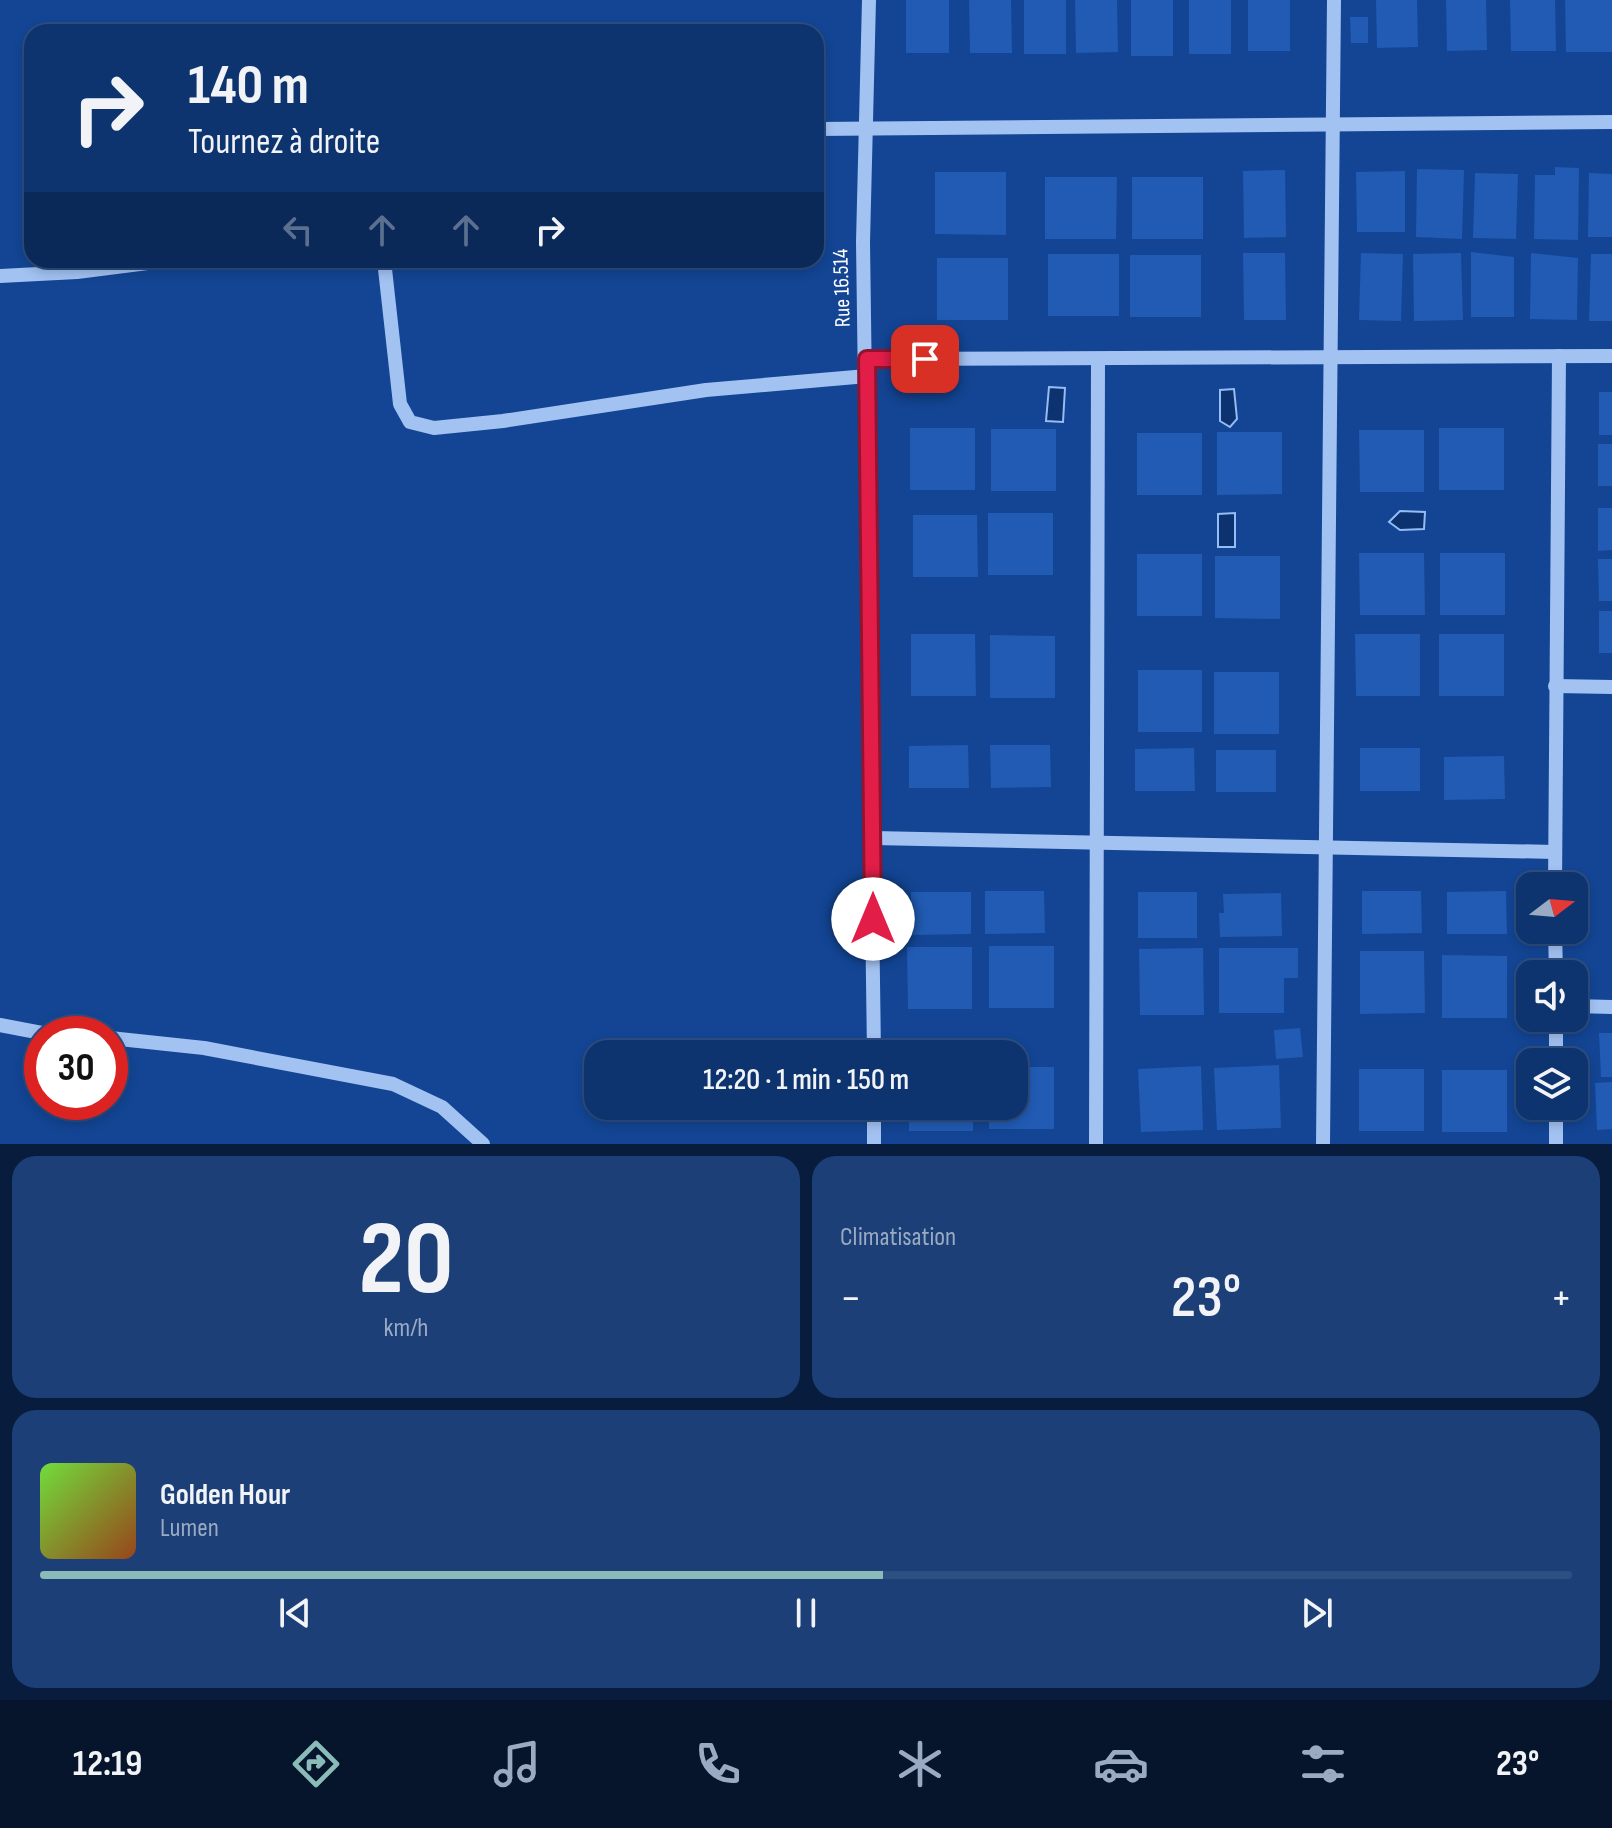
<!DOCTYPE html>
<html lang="fr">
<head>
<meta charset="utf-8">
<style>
	:root { --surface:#0e346f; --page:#1c3f77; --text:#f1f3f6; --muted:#9baac3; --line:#2e4f82; --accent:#8bbbb9 }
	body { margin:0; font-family:"Sofia Sans Condensed",sans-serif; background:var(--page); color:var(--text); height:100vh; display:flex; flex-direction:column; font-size:30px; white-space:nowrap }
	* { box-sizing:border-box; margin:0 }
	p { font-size:26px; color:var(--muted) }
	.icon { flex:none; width:44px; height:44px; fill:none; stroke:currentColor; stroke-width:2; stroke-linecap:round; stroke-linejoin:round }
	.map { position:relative; height:1144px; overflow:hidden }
	.panel { display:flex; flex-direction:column; gap:12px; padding:12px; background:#081d3d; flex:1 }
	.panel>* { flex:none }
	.hud { position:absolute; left:24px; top:24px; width:800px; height:244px; border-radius:24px; box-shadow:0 4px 12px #0003,0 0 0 2px var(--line); background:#0e346f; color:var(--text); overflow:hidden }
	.needle { width:52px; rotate:74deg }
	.tools { position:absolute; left:1516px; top:872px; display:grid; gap:16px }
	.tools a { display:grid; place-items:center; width:72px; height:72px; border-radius:16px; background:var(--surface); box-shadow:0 4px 12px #0003,0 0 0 2px var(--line); font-size:40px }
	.speed { position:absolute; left:24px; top:1016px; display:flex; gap:16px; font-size:40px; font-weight:700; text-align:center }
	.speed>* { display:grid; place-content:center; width:104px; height:104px; border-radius:50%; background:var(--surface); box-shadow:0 4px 12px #0003,0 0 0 2px var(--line); line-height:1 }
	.speed .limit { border:12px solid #d22; background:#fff; color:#111 }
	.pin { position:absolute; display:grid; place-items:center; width:68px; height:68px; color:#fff; margin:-34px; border-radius:16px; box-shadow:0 4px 12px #0006 }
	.me { position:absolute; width:88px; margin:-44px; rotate:0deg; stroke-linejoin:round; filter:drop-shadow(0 0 6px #0008) }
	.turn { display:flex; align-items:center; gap:28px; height:168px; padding:0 32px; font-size:36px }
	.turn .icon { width:104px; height:104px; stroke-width:2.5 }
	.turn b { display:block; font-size:56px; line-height:68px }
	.lanes { display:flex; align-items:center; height:76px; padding:0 32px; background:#0003; justify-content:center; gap:40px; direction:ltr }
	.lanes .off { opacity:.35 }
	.big { font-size:60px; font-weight:600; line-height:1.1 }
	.panel .widget { flex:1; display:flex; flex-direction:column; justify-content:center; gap:12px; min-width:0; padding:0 28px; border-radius:24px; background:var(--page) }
	.panel .dial { align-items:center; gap:0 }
	.dial b { font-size:104px; line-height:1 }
	.song { display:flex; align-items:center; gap:24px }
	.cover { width:96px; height:96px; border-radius:12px; background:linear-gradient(135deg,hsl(100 70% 55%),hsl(20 70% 35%)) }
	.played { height:8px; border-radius:4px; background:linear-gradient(90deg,var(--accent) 55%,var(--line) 55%) }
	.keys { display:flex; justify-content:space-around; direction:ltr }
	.heat { display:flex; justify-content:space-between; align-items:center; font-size:44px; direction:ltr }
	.panel .tiles { flex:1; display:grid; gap:12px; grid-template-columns:1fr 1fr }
	.widget:last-child { grid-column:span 2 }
	.trip { position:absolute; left:584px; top:1040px; width:444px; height:80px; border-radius:24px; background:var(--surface); box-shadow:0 4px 12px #0003,0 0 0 2px var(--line); font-weight:600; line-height:80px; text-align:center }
	.tab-bar { display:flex; height:128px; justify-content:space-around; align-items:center; background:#06152c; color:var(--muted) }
	.tab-bar .icon { width:56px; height:56px }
	.tab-bar .current { color:var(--accent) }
	.tab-bar b { font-size:36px; color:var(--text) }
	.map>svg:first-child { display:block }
</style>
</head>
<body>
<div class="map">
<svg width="1612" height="1144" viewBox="0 0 1612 1144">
	<rect width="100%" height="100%" fill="#134594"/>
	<g fill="#0c3270" stroke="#94bcf5" stroke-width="2">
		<path d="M1049,387L1065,388L1063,422L1046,421Z"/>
		<path d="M1234,389L1237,419L1230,427L1220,421V390Z"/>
		<path d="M1400,511L1425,512L1424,529L1400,530L1389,522Z"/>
		<path d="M1235,513V547H1218V514Z"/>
	</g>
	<g fill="#215bb3">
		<rect x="906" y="0" width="43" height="53"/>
		<path d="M969,0H1011L1012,53H970Z"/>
		<rect x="1024" y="0" width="42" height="54"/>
		<path d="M1075,0H1117L1118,52L1076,53Z"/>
		<rect x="1131" y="0" width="42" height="56"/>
		<rect x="1189" y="0" width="42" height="54"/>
		<rect x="1248" y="0" width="42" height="51"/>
		<path d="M1376,0H1417L1418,47L1377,48Z"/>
		<path d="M1446,0H1486L1487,50L1447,51Z"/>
		<path d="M1510,0H1555L1556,51H1511Z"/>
		<path d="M1565,0H1612V52H1566Z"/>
		<path d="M1350,17H1368V43H1351Z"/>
		<path d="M1555,167L1579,168L1578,240L1534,239L1535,175H1555Z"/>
		<path d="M1417,169L1464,170L1462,239L1416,237Z"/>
		<path d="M1285,170L1286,237L1244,238L1243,171Z"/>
		<path d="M1405,171V232H1357L1356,172Z"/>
		<path d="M935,172H1006V235L935,234Z"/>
		<path d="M1475,173L1518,174L1516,239L1473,238Z"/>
		<path d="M1589,173L1612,174V237H1588Z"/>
		<path d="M1045,177H1117L1116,239H1045Z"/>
		<rect x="1132" y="177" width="71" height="62"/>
		<path d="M1471,252L1514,257V317H1471Z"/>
		<path d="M1243,253H1285L1286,320H1244Z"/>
		<path d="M1361,253L1403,254L1401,321L1359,320Z"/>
		<path d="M1461,253L1463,320L1414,321L1413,254Z"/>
		<path d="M1531,253L1578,258L1577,320L1530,319Z"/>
		<rect x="1048" y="254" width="71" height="62"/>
		<path d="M1591,254H1612V321H1589Z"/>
		<rect x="1130" y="255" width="71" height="62"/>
		<rect x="937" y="258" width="71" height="62"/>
		<rect x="1599" y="392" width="13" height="43"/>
		<rect x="910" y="428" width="65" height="62"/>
		<rect x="1439" y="428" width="65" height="62"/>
		<rect x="991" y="429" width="65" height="62"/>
		<path d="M1359,430H1424V492H1360Z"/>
		<path d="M1217,432H1282V494L1217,495Z"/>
		<rect x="1137" y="433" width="65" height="62"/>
		<rect x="1598" y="444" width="14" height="42"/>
		<path d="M1598,508H1612V550L1598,551Z"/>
		<rect x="988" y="513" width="65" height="62"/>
		<path d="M913,515H977L978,577H913Z"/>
		<path d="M1359,553H1424L1425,615H1360Z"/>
		<rect x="1440" y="553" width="65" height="62"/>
		<rect x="1137" y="554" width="65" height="62"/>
		<path d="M1215,556H1280V619L1215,618Z"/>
		<path d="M1598,559H1612V601H1599Z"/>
		<rect x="1599" y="611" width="13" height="42"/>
		<path d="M911,634H975L976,696H911Z"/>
		<path d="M1355,634H1420V696H1356Z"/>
		<rect x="1439" y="634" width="65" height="62"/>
		<path d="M990,635L1055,636V698H990Z"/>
		<rect x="1138" y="670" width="64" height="62"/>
		<rect x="1214" y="672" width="65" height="62"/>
		<path d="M968,745L969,788H909V746Z"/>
		<path d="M990,745H1050L1051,787L991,788Z"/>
		<path d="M1194,748L1195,791H1135V749Z"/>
		<rect x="1360" y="748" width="60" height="43"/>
		<rect x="1216" y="750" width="60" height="42"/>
		<path d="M1504,756L1505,799L1444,800V757Z"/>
		<path d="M985,891H1044L1045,933L985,934Z"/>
		<path d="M1362,891H1421L1422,933L1362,934Z"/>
		<path d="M1506,891L1507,934H1447V892Z"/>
		<path d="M911,892H971V934L911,935Z"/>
		<rect x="1138" y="892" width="59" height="46"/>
		<path d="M1281,893L1282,936L1220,937L1219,913H1224L1223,894Z"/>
		<rect x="989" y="946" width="65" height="62"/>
		<path d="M907,947H972V1009H908Z"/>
		<path d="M1203,948L1204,1015H1140L1139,949Z"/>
		<path d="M1219,948H1298V978H1284V1013H1219Z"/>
		<path d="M1360,951H1424L1425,1013L1360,1014Z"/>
		<path d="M1442,955L1507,956V1018H1442Z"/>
		<path d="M1300,1028L1303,1057L1276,1059L1274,1030Z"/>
		<path d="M1599,1033H1612V1077H1601Z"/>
		<path d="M1279,1065L1281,1128L1217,1130L1214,1068Z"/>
		<path d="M1201,1066L1203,1130L1141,1132L1138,1069Z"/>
		<path d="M1014,1067H1054V1129H989V1106H1014Z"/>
		<rect x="1359" y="1069" width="65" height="62"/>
		<rect x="1442" y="1070" width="65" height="62"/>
		<path d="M1612,1082V1129L1597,1130L1595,1083Z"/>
		<rect x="909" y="1106" width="64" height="25"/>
	</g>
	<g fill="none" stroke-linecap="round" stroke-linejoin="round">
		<g stroke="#a2c2f2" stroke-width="14">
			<path d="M869,0L863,242L874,1054"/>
			<path d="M816,129L1612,122"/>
			<path d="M384,260L400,404L410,422L434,428L503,421L706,390L867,376"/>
			<path d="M0,276L77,272L171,260"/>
			<path d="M867,359L1612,356"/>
			<path d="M1555,686L1612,687"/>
			<path d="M873,838L1555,852"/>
			<path d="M1555,886L1559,356"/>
			<path d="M1555,930L1556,974"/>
			<path d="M1574,1006L1612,1007"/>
			<path d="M1556,1018V1062"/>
			<path d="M0,1025L47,1034"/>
			<path d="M110,1038L204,1048L393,1084L442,1107L483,1144"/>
			<path d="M874,1106V1144"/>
			<path d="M1556,1106V1144"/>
			<path d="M1096,1144L1098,360"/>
			<path d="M1323,1144L1334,0"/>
		</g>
	</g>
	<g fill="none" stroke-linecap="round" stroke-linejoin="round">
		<g stroke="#92132f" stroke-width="20">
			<path id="route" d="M873,919L867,359H925"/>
		</g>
		<use href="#route" stroke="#e11d48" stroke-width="14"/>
	</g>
	<g text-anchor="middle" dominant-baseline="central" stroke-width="8" stroke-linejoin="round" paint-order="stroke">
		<g font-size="22" fill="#fff" stroke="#134594">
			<text transform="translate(842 288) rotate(-92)">Rue 16.514</text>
		</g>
	</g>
</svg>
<div class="tools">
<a><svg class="needle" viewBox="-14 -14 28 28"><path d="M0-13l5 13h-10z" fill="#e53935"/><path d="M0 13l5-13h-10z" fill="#9baac3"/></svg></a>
<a><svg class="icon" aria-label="sound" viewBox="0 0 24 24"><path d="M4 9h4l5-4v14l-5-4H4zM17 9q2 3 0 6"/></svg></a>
<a><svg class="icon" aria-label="layers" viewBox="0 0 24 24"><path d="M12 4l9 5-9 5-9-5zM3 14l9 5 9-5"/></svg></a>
</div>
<div class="speed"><div class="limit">30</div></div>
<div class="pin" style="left:925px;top:359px;background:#d93025"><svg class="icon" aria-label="arrive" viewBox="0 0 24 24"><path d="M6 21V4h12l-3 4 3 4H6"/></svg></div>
<svg class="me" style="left:873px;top:919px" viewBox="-20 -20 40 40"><circle r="19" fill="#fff"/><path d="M0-13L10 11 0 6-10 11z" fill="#e11d48"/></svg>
<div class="trip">12:20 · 1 min · 150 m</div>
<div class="hud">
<div class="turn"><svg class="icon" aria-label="right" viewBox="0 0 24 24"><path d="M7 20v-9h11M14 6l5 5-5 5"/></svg><div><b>140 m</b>Tournez à droite</div></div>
<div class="lanes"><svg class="icon off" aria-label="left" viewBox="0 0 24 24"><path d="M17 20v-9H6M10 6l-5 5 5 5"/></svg><svg class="icon off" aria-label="ahead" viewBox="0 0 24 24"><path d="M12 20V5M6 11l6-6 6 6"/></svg><svg class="icon off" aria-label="ahead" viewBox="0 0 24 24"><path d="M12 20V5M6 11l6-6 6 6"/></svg><svg class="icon" aria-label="right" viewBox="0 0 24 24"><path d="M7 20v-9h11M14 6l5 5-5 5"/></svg></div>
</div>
</div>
<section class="panel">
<div class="tiles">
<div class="widget dial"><b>20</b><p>km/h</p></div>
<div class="widget"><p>Climatisation</p>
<div class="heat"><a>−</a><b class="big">23°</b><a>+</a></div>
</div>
<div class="widget">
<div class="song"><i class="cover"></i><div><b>Golden Hour</b><p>Lumen</p></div></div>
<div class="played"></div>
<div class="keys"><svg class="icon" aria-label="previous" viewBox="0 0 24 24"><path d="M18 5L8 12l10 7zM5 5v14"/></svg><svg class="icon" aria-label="pause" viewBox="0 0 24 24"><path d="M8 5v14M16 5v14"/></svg><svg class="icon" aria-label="next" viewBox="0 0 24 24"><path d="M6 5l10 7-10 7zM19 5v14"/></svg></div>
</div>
</div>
</section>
<nav class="tab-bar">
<b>12:19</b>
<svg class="icon current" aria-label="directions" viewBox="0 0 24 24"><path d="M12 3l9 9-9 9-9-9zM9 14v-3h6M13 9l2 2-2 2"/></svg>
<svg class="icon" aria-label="music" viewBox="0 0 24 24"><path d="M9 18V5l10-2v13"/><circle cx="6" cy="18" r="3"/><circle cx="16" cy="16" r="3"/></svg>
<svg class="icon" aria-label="phone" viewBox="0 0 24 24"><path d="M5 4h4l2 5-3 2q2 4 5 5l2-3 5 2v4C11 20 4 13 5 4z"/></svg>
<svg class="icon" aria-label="climate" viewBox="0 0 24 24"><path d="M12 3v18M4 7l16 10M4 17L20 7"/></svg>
<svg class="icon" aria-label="car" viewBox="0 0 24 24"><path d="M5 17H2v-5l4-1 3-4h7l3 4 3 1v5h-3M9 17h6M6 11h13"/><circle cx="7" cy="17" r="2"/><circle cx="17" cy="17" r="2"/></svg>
<svg class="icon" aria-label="filters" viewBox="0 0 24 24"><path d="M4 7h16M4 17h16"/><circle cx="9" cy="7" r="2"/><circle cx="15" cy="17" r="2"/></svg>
<b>23°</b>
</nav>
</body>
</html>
